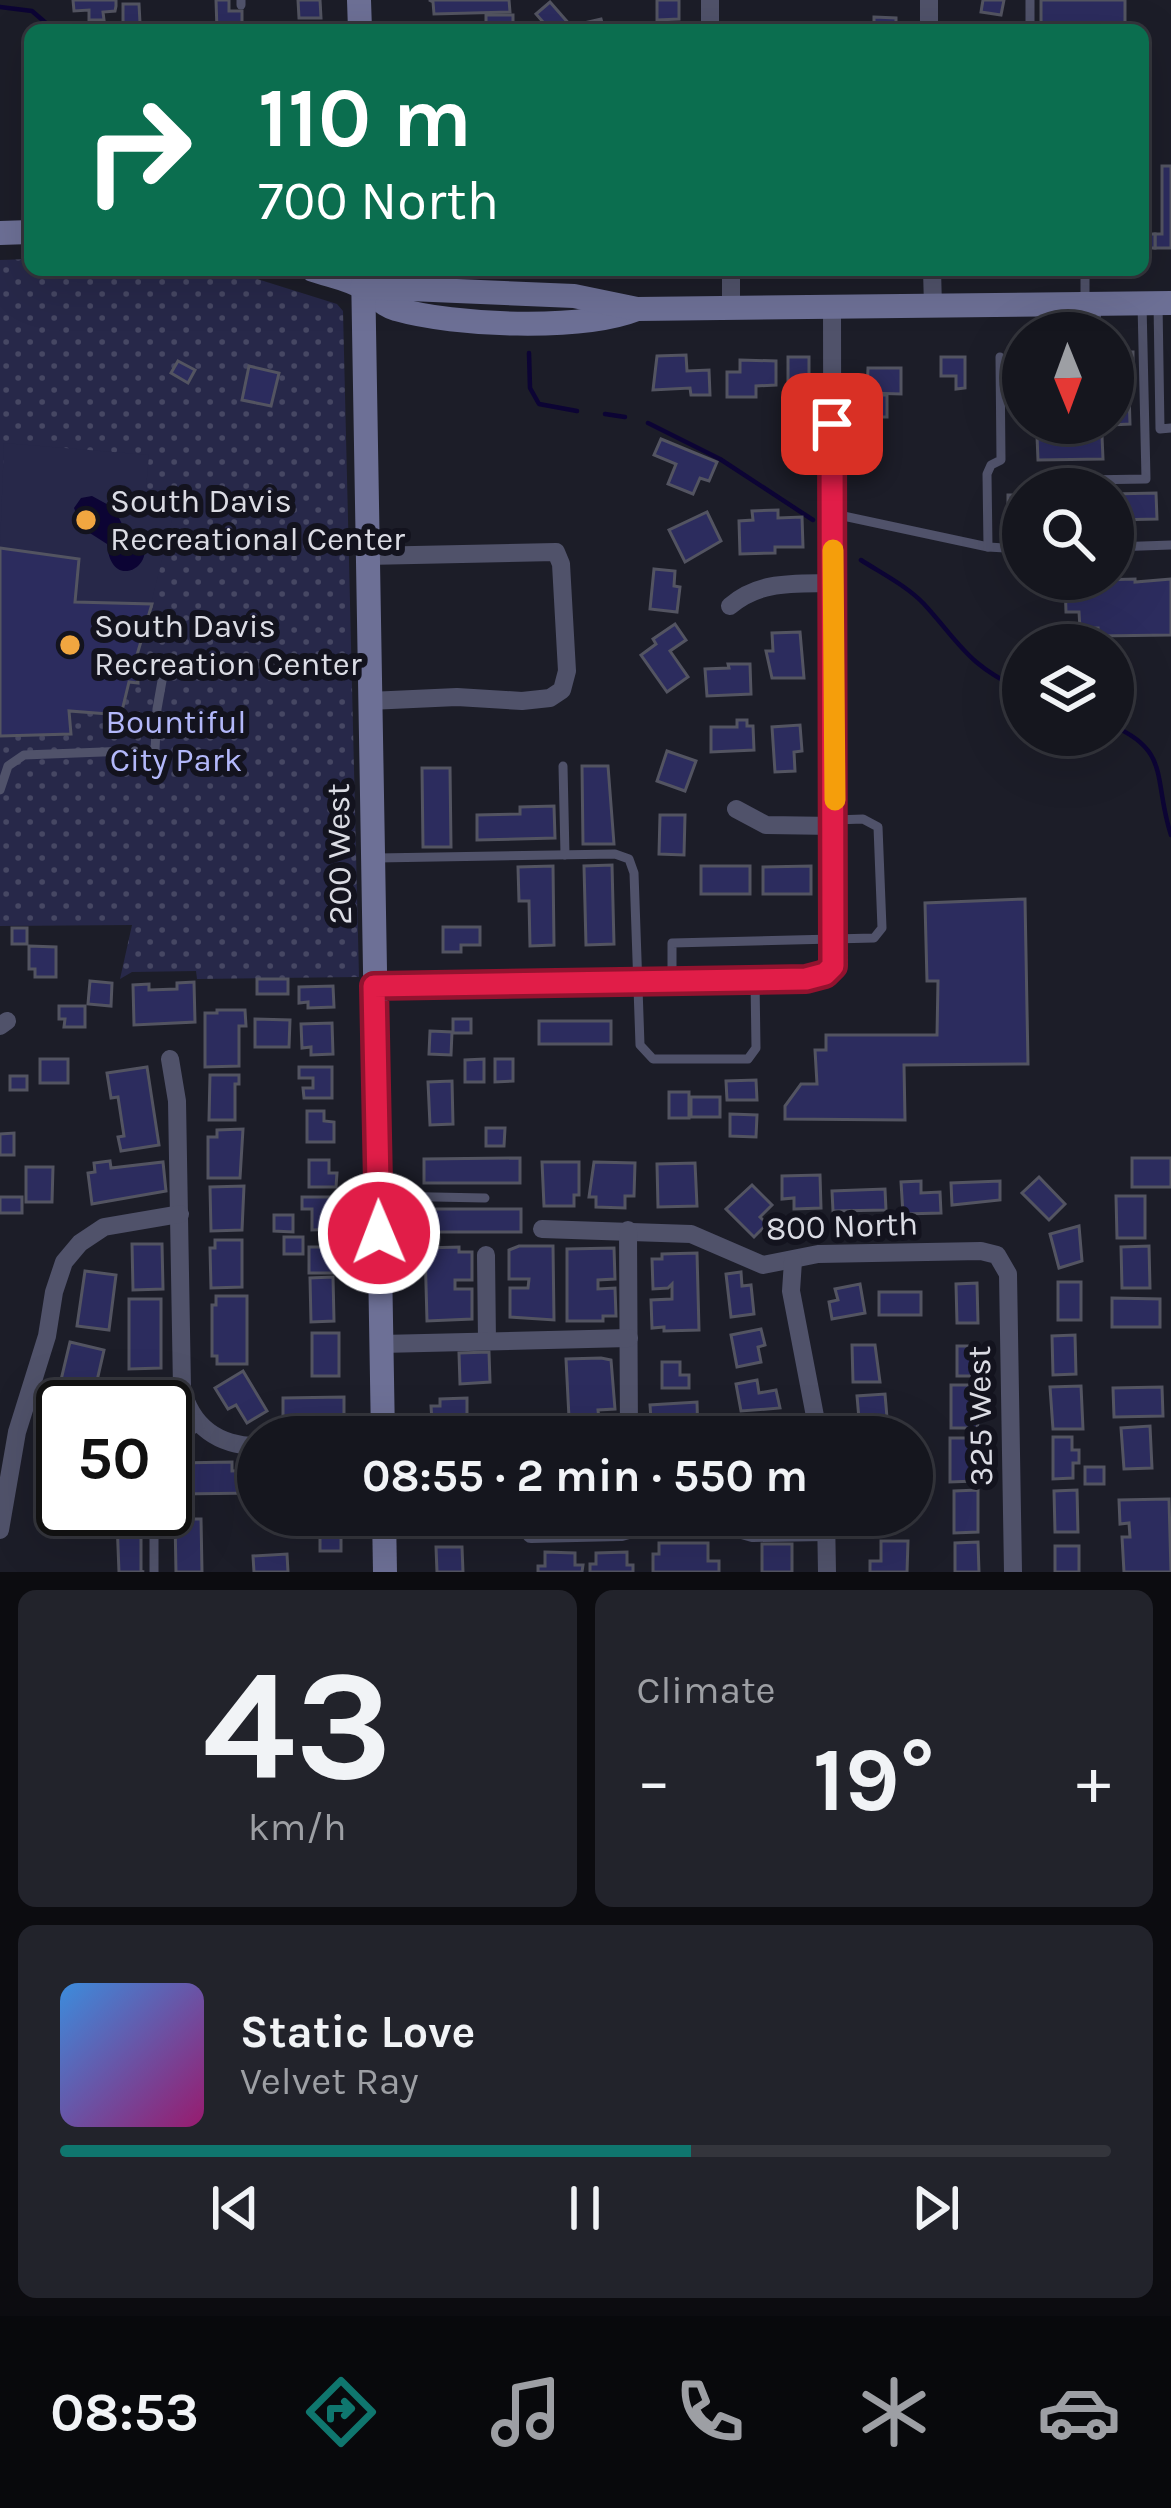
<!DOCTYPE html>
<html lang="en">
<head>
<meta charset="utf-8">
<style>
	:root { --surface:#15161e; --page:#22232b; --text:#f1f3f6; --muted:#9d9fa4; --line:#34353c; --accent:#0f766e }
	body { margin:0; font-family:Karla,sans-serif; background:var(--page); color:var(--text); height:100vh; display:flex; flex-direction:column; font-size:45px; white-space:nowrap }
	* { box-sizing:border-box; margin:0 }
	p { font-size:39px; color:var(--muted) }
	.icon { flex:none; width:66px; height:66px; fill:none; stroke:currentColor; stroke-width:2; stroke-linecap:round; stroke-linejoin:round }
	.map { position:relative; height:1572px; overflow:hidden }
	.side { display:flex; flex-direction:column; gap:18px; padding:18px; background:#0c0c10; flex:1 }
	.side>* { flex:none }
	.top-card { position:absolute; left:24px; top:24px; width:1125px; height:252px; border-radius:18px; box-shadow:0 12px 48px #0002,0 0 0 3px var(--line); background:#0b6e4f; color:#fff; overflow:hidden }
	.needle { width:78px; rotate:179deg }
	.buttons { position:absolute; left:1002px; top:312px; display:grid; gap:24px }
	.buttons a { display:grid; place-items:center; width:132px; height:132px; border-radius:50%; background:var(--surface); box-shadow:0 12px 48px #0002,0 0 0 3px var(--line); font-size:60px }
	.speed { position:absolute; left:36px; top:1380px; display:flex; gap:24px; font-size:60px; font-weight:700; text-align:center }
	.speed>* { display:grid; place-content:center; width:156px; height:156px; border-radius:50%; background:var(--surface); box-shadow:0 12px 48px #0002,0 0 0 3px var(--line); line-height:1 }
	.speed .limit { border:6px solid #111; border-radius:18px; background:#fff; color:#111 }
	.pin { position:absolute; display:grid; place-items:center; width:102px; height:102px; color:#fff; margin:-51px; border-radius:24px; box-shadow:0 6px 18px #0006 }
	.me { position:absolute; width:132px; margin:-66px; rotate:359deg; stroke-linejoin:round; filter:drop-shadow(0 0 9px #0008) }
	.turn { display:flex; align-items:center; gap:42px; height:252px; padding:0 36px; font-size:54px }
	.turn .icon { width:156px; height:156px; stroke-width:2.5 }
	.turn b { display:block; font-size:84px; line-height:102px }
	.big { font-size:90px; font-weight:700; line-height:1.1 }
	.side .widget { flex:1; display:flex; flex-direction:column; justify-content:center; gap:18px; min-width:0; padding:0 42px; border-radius:18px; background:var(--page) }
	.side .dial { align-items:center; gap:0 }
	.dial b { font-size:156px; line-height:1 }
	.song { display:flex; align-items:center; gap:36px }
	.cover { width:144px; height:144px; border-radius:18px; background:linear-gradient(135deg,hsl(210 70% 55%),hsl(320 70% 35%)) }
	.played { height:12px; border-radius:6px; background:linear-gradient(90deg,var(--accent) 60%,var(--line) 60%) }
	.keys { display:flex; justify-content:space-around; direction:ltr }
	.heat { display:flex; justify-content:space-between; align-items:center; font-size:66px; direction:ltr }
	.side .tiles { flex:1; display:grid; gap:18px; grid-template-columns:1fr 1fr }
	.widget:last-child { grid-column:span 2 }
	.trip { position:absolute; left:237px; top:1416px; width:696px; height:120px; border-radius:60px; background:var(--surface); box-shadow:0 12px 48px #0002,0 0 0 3px var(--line); font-weight:700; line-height:120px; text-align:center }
	.tabs { display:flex; height:192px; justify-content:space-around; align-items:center; background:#08090c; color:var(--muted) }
	.tabs .icon { width:84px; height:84px }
	.tabs .current { color:var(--accent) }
	.tabs b { font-size:54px; color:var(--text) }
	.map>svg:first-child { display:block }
</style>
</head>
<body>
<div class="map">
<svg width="1171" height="1572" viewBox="0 0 1171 1572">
	<defs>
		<pattern id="park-dots" width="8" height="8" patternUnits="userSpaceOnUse" patternTransform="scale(3)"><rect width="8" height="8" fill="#272849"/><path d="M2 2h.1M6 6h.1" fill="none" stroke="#464763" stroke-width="1.8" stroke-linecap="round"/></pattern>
	</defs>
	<rect width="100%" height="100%" fill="#1c1d28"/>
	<path fill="url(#park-dots)" d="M30,259V270H228L337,304L343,311L359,977L197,979L196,971L132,972L120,979L132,925L0,926V260Z"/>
	<path fill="#272849" d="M4,443L149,455L146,489L179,491L151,604L75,602L78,559L0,548Z"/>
	<path fill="#0c0434" d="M92,496L114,508L126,532C175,550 112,603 107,544L82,528L74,508L81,498Z"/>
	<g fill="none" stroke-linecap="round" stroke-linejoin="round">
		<g stroke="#0c0434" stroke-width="4.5">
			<path d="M0,7L32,11L54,30"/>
			<path d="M529,353L530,388L539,404L577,411"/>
			<path d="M605,414L625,417"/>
			<path d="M648,423L720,459L813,520"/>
			<path d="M861,560C881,573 907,586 924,604C963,647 966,663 1023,691"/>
			<path d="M1113,726C1171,751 1153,780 1171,835"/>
		</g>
	</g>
	<g fill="#2c2c5e" stroke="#535461" stroke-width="3">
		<path d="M73,0H116V6L115,11L103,12L104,20H89V10L74,11Z"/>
		<path d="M216,0H229V11H242V30H217Z"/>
		<path d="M298,0H320L321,18H299Z"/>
		<path d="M429,0H509L510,12L434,14L433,2Z"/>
		<path d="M657,0H679V19L657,20Z"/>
		<path d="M983,0H1004L1001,15L981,12Z"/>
		<path d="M1041,0H1125V29L1041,30Z"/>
		<path d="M550,2L571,26L601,19L604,30H550L536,14Z"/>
		<path d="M123,4H139L140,23H123Z"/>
		<rect x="486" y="15" width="27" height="15"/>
		<path d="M874,17L896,18V30H874Z"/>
		<rect x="823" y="23" width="38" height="7"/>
		<path d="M1162,166H1171V248H1155V234H1162Z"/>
		<path d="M1143,167H1148V234H1155V248H1143Z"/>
		<path d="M1120,352H1133V375H1123V382L1114,383L1113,354Z"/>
		<path d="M686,355L687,371L709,370L710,395H691L690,388L653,390L657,356Z"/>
		<rect x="788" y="357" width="21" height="36"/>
		<path d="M941,357H965V388L956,389V376H941Z"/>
		<path d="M740,360L776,361V385L756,386V397H727V372H740Z"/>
		<path d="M178,361L195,370L188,383L171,373Z"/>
		<path d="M249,366L279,373L271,406L242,400Z"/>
		<path d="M868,368H901V394L867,393Z"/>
		<path d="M1113,392H1129L1130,424L1110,425L1113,423Z"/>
		<rect x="868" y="395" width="19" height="22"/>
		<path d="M1037,436H1102L1103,459L1038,460Z"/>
		<path d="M661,439L717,462L709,481L700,478L693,494L668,484L676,464L654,455Z"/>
		<path d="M1156,493L1157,519L1113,520V494Z"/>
		<rect x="1008" y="495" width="15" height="25"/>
		<path d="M778,510V518L802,517L803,547H775V553L740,554L739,521L753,520L752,511Z"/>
		<path d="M707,512L721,541L685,562L669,530Z"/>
		<path d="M0,548L79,559L75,602L152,604L137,655L138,683L129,682L121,715L69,711L71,734L0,736Z"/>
		<path d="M654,569L675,571L674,586L680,587L677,612L650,609Z"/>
		<path d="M1135,579V582L1171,579V635L1098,636V628H1080L1079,612H1066L1065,581Z"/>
		<path d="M675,624L686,640L670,651L688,677L667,692L641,655L656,644L653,639Z"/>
		<path d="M800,632L804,678H772L766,651H773L772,633Z"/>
		<path d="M728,664H750L751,694L707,696L705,669L729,668Z"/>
		<path d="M737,720H747V726H753L754,750L711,752V727H737Z"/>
		<path d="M800,725L802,751L794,752L795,771L775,772L772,727Z"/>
		<path d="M667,751L696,761L685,791L657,781Z"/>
		<path d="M582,766H608L614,844H583Z"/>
		<path d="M422,768H450L451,847H423Z"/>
		<path d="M554,806L555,838L477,840V815L520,814V807Z"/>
		<path d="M660,815H685L684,855L659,854Z"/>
		<path d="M612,865L614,944L586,945L584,866Z"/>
		<path d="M553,866L554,945L530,946L529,901H519L518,867Z"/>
		<rect x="701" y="866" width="49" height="28"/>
		<path d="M811,866V894H763V867Z"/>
		<path d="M1025,899L1028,1064L904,1065L905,1120L785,1119V1106L801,1084H817L815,1050H826V1035H937L938,981H927L925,903Z"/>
		<path d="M443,927H480V945H461V952H443Z"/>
		<rect x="12" y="928" width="15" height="16"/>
		<path d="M29,946L56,947V977H35V969H29Z"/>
		<rect x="257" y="979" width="31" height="15"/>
		<path d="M90,981L112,983L111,1006L88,1004Z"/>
		<path d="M194,982L195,1022L134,1025L133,985L149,984V990L177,989V983Z"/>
		<path d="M333,986L334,1007L308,1008V1002L299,1003V987Z"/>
		<path d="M59,1006H85V1027H64L65,1019H59Z"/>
		<path d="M217,1010H245L246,1026H239V1066L205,1067V1013H217Z"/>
		<path d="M255,1019L290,1020L289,1047H255Z"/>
		<rect x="453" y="1019" width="18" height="14"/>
		<rect x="539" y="1021" width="72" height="23"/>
		<path d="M332,1023L333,1054L311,1055V1047L302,1048L301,1024Z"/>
		<path d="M430,1031L452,1032L451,1055L429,1054Z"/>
		<rect x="40" y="1059" width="28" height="24"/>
		<path d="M484,1059V1082H465V1060Z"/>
		<path d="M495,1059H513V1081L495,1082Z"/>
		<path d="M147,1067L159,1145L121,1151L118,1137L124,1136L118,1097L111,1098L107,1073Z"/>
		<path d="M299,1067H332V1098H304L303,1088H313V1078H299Z"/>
		<path d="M210,1075H239V1084H235V1120H209Z"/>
		<rect x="10" y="1076" width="17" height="14"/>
		<path d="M756,1080L757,1100H727L726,1081Z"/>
		<path d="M452,1081L453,1124L430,1125L428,1082Z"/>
		<rect x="669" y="1092" width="20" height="26"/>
		<rect x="691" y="1097" width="29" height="20"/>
		<path d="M307,1111H324V1121L334,1122V1142H307Z"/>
		<path d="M730,1114L757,1115L756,1137L730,1136Z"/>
		<path d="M486,1128H505L504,1146H486Z"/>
		<path d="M243,1129L240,1178H208V1137H217V1130Z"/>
		<path d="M14,1133V1155H0V1134Z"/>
		<path d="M520,1158V1183H424V1159Z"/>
		<rect x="1132" y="1158" width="39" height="29"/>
		<path d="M309,1160H329V1173H337L336,1187H309Z"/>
		<path d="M110,1161L111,1168L163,1162L166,1191L92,1204L88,1173L95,1172L94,1163Z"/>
		<path d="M542,1162H579V1195H574V1206H544Z"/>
		<path d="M594,1162L635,1163L634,1196H625V1208L596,1207V1197H589Z"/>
		<path d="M695,1163L697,1206L658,1207L657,1164Z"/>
		<path d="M26,1167H53L52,1202H26Z"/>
		<path d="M820,1175L821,1208L794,1209V1198L782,1199V1176Z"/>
		<path d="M1039,1177L1065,1204L1049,1220L1022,1193Z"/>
		<path d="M921,1181V1193L940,1192L941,1213L903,1214L901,1182Z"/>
		<path d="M1000,1181V1200L952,1205L951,1183Z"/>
		<path d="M752,1185L772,1205L760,1217L767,1224L754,1237L726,1209Z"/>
		<path d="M244,1186L242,1230L211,1231L210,1187Z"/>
		<path d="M885,1189L886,1210L833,1211L832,1191Z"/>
		<path d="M1116,1196H1145V1238H1117Z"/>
		<rect x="0" y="1197" width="22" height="16"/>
		<path d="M302,1197H340V1229L312,1230V1209H302Z"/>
		<rect x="427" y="1209" width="94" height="23"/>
		<path d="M274,1215H293V1232L274,1231Z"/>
		<path d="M1079,1226L1082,1261L1059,1268L1050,1234Z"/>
		<rect x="284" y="1237" width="19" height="17"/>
		<path d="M215,1240H242V1287L211,1288L210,1248H215Z"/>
		<path d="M132,1244H162L163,1289L133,1290Z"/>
		<path d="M519,1246H553L554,1320L510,1317V1288H528L529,1279H509V1250Z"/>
		<path d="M1149,1246L1150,1288H1122L1121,1247Z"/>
		<rect x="309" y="1247" width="25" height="26"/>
		<path d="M459,1247V1252H472V1280H455V1289H472V1319L427,1321L425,1248Z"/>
		<path d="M614,1248L615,1279L598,1280V1289L615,1288L616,1316H603V1321H567V1249Z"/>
		<path d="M697,1253L699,1330L664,1331V1327L652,1328L651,1300L672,1299V1284L668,1288L653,1289L652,1259H662V1254Z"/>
		<path d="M85,1271L116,1275L109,1330L77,1326Z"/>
		<path d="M741,1272L742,1286L751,1285L754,1314L731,1317L726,1274Z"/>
		<path d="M333,1277L334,1321L311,1322L310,1278Z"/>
		<rect x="1058" y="1282" width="23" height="38"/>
		<path d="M977,1283L978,1323H957L956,1284Z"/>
		<path d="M860,1284L865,1313L832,1319L829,1302L838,1300L835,1289Z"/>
		<rect x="879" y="1292" width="42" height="23"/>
		<path d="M216,1296H247V1364H217V1356H212V1305H216Z"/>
		<path d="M1112,1298L1160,1299V1327H1112Z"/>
		<path d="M129,1299H161V1368L129,1369Z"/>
		<path d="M761,1329L765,1345L758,1347L761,1362L737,1367L731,1335Z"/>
		<rect x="312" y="1333" width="27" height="43"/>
		<path d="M1075,1335L1076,1374L1053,1375L1052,1336Z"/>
		<path d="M70,1342L104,1350L91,1407H63V1421L52,1418Z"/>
		<path d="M852,1345H875L880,1382H853Z"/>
		<rect x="957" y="1346" width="22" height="30"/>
		<path d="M489,1352L490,1382L460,1384L459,1353Z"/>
		<path d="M601,1358L611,1360L615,1409L598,1410L599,1419H614L615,1437H570L566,1359Z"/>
		<path d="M662,1362H680V1375H689V1388H662Z"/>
		<path d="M243,1371L267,1411L247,1423L236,1405L228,1409L215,1388Z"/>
		<path d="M757,1380L759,1393L776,1390L780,1408L741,1411L736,1384Z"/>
		<path d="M951,1385H976V1399H983L977,1428H951Z"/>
		<path d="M172,1386L173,1416H165V1407H103L102,1388Z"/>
		<path d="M1081,1386L1083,1429H1053L1050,1387Z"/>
		<path d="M1162,1387L1163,1416L1114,1417L1113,1388Z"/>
		<path d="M885,1394L888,1429L860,1431L857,1396Z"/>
		<path d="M344,1397V1420H283V1398Z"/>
		<path d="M467,1398V1421L432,1422L431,1406H440V1399Z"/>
		<path d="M697,1402L698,1437L652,1434L650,1405Z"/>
		<path d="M783,1420L785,1437H760L758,1424Z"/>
		<path d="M1150,1426L1152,1468L1124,1469L1121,1428Z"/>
		<path d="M1053,1437H1072V1450H1079V1463H1073V1478L1053,1479Z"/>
		<path d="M950,1438H975V1481L950,1482Z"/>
		<path d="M44,1439L63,1441V1499L36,1495Z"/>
		<path d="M232,1462V1471L258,1470V1493L179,1494L178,1463Z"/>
		<rect x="165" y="1463" width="8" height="31"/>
		<rect x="1085" y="1467" width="19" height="17"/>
		<path d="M978,1490V1532L954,1533V1491Z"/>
		<path d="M1077,1490L1078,1532H1055L1054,1491Z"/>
		<path d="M1169,1499L1171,1572H1124L1122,1537H1130L1129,1523L1120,1524L1119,1500Z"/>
		<path d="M317,1515H341V1551H320V1535H307V1524H317Z"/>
		<path d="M435,1515H456V1533L435,1534Z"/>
		<rect x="867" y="1515" width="36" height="8"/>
		<path d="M175,1519H201L202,1572H176Z"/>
		<path d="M141,1520V1571L144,1572H119L117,1521Z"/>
		<path d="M881,1541H908L907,1572H870V1561H881Z"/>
		<path d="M978,1542L979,1572H955V1543Z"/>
		<path d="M659,1543H708V1561H719V1572H653V1554H659Z"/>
		<rect x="762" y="1544" width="30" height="28"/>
		<rect x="1055" y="1546" width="24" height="26"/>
		<path d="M436,1547H462L463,1572H437Z"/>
		<path d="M545,1552L575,1553V1565H583L582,1572H538V1566H545Z"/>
		<path d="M627,1552V1565H633V1572H590V1564H596V1553Z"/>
		<path d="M287,1554L288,1572H254L253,1556Z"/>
	</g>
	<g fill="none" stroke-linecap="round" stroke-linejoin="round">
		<g stroke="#50526a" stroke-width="9">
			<path d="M241,0V5"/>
			<path d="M1030,0V30"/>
			<path d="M1085,270V299"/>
			<path d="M1158,303L1160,429L1171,428"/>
			<path d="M1096,304L1097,333"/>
			<path d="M1084,489V480L1146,479L1142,304"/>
			<path d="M834,514L988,547L1023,549"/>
			<path d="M988,547L987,474L991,465L1001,460L1000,357"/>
			<path d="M1113,547L1171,545"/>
			<path d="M563,766L565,855"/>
			<path d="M0,790L8,766L24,755L155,750L157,709L165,664L365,663"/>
			<path d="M377,858L615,854L629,859L634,873L640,1045L653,1059H748L756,1048L755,980"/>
			<path d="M672,979V943L874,938L882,928L878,827L863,819L835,820"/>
			<path d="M384,1196L485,1198"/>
			<path d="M154,1518V1572"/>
		</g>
		<g stroke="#50526a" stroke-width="18">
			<path d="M710,0V30"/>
			<path d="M929,0V30"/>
			<path d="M731,270V308"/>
			<path d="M932,270L933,306"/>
			<path d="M366,556L556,552L561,564L567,671L562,690L550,698L522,701L457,697L369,701"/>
			<path d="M730,606C760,580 795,584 834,583"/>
			<path d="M736,809L766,825L835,826"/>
			<path d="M374,986L805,979L825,974L833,966L832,307"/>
			<path d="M0,1026L7,1021"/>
			<path d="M170,1059L177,1101L182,1388C191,1427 219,1446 258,1446"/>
			<path d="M542,1229L691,1234L763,1265L818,1254L981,1251L997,1255L1008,1274L1013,1572"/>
			<path d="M628,1230L629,1437"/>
			<path d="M486,1255L487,1341"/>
			<path d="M793,1261L791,1291L819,1437"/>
			<path d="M381,1344L629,1338"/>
			<path d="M165,1437L197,1423"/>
			<path d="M826,1515L827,1572"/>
			<path d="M0,1530L17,1432L47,1336L54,1292L64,1262L80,1243L104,1227L180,1214"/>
			<path d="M531,1534L621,1532L645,1525L718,1523L753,1533L826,1532"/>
		</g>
		<g stroke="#6d7096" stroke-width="24">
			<path d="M359,0L360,30"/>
			<path d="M0,233L30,232"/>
			<path d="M313,270C330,276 350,279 365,289C376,296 384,306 396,309C455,326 581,331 637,309"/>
			<path d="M363,270L383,1437"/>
			<path d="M362,287L574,296L637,309L1171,303"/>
			<path d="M384,1515L385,1572"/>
		</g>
	</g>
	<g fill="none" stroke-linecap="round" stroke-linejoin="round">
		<g stroke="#92132f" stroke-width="30">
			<path id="route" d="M379,1233L374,986L806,979L825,974L833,966L832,424"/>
		</g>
		<use href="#route" stroke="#e11d48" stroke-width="21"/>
		<path stroke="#f59e0b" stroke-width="21" d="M833,550L835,800"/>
	</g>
	<g fill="#f1a640" stroke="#13131e" stroke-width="4.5">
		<circle cx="86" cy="520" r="12"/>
		<circle cx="70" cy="645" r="12"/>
	</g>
	<g text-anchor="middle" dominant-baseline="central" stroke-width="12" stroke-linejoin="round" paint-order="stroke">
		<g font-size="33" fill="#dbdce4" stroke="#13131e" text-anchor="start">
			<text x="110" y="501">South Davis<tspan x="110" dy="38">Recreational Center</tspan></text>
			<text x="94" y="626">South Davis<tspan x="94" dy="38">Recreation Center</tspan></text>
		</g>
		<g font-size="33" fill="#b3b8fa" stroke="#13131e">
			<text x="176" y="722">Bountiful<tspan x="176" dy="38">City Park</tspan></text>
		</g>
		<g font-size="33" fill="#dbdce4" stroke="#13131e">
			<text transform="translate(339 854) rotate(-91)">200 West</text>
			<text transform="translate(842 1226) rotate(-2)">800 North</text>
			<text transform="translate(980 1416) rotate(-91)">325 West</text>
		</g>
	</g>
</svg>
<div class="buttons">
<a><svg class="needle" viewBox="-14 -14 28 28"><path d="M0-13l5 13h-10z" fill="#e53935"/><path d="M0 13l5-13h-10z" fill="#9d9fa4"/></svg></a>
<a><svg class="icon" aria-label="search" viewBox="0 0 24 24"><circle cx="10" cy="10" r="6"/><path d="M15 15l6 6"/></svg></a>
<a><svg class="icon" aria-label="layers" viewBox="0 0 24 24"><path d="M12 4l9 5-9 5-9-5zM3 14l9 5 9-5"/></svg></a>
</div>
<div class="speed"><div class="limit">50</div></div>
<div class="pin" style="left:832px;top:424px;background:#d93025"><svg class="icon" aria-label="arrive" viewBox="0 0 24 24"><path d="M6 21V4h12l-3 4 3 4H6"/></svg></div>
<svg class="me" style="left:379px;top:1233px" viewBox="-20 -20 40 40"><circle r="17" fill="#e11d48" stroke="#fff" stroke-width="3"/><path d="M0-11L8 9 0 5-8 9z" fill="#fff"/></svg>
<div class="trip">08:55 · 2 min · 550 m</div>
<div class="top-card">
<div class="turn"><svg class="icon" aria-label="right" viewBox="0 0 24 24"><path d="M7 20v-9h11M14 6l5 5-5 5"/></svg><div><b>110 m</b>700 North</div></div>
</div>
</div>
<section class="side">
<div class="tiles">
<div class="widget dial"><b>43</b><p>km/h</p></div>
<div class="widget"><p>Climate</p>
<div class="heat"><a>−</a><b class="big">19°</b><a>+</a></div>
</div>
<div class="widget">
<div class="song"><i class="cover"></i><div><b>Static Love</b><p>Velvet Ray</p></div></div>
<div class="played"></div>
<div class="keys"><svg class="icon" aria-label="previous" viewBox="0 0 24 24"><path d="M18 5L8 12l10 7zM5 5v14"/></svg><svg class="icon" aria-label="pause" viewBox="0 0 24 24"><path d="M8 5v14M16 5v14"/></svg><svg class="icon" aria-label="next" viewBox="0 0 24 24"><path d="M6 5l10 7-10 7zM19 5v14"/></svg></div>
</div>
</div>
</section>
<nav class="tabs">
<b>08:53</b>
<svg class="icon current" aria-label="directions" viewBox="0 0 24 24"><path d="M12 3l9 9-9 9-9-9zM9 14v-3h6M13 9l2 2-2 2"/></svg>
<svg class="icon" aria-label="music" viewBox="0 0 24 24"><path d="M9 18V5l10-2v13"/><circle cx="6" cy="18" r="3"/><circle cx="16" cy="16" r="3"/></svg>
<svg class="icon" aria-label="phone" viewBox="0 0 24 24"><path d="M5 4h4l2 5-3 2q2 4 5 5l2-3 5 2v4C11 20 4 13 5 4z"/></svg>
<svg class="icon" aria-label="climate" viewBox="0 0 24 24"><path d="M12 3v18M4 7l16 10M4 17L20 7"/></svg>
<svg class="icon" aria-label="car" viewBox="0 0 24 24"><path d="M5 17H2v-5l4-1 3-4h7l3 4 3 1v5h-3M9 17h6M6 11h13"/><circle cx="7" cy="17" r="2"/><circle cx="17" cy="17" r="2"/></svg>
</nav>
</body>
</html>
